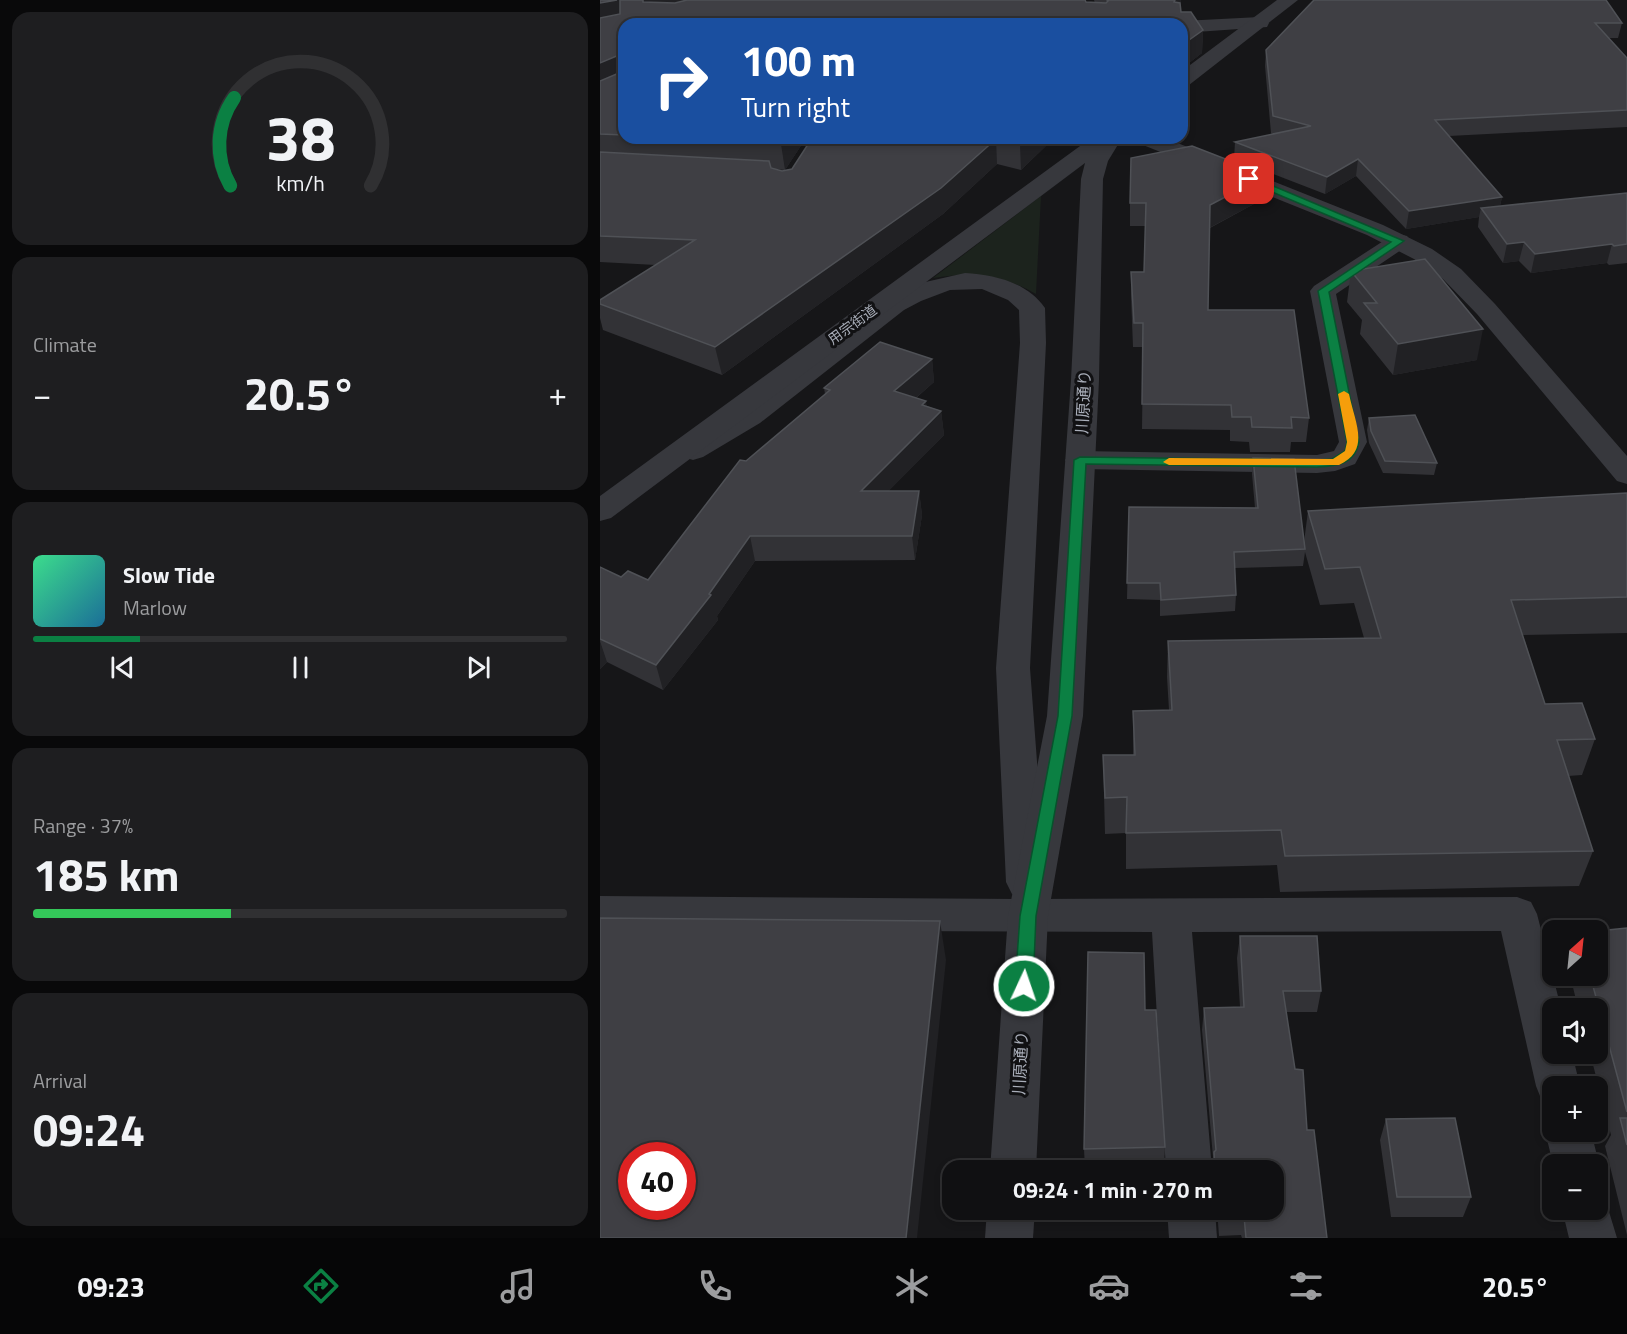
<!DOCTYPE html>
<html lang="en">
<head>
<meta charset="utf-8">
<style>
	:root { --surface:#101012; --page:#1e1e20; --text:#f1f3f6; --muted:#9c9d9f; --line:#303032; --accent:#0b8043 }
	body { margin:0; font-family:"Titillium Web","Noto Sans JP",sans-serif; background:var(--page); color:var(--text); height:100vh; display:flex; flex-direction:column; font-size:22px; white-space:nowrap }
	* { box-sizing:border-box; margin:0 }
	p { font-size:20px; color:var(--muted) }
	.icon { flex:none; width:33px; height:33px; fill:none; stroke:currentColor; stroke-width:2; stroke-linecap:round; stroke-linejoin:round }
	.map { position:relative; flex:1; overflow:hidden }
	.drawer { display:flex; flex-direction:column; gap:12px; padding:12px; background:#09090a; width:600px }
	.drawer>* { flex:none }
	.hud { position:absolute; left:18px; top:18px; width:570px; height:126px; border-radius:18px; box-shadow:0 3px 9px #0003,0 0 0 2px var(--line); background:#1a4fa0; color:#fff; overflow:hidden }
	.needle { width:39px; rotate:27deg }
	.tools { position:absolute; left:942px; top:920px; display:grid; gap:12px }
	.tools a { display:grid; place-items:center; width:66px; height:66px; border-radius:12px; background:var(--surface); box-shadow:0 3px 9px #0003,0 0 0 2px var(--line); font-size:30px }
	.speed { position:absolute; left:18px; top:1142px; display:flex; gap:12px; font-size:30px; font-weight:700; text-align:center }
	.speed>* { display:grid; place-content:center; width:78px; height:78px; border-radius:50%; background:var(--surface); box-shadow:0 3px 9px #0003,0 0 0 2px var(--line); line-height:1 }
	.speed .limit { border:9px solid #d22; background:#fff; color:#111 }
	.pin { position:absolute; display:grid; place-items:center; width:51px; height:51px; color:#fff; margin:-26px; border-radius:12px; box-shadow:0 3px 9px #0006 }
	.me { position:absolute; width:66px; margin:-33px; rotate:3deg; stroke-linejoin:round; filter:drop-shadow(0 0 4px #0008) }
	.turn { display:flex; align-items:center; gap:21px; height:126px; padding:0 24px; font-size:27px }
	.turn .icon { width:78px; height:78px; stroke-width:2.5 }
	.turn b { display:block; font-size:42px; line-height:51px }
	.big { font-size:45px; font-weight:700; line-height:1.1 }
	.drawer .tile { flex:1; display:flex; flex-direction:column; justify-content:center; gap:9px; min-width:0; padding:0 21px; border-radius:18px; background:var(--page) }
	.drawer .dial { align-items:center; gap:0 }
	.dial svg { height:156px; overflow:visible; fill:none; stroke:var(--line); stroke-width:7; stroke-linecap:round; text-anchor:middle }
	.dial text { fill:var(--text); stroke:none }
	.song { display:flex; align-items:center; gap:18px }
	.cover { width:72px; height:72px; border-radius:9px; background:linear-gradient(135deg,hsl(150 70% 55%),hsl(200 70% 35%)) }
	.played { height:6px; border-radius:3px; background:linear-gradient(90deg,var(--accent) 20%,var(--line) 20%) }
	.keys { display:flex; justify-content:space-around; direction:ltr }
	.heat { display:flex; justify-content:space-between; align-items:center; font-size:33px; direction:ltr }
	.charge { height:9px; border-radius:4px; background:linear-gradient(90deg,#34c759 37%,var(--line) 0) }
	.trip { position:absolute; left:342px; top:1160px; width:342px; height:60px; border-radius:18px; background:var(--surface); box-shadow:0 3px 9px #0003,0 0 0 2px var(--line); font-weight:700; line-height:60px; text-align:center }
	.tabs { display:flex; height:96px; justify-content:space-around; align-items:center; background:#060607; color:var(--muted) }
	.tabs .icon { width:42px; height:42px }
	.tabs .current { color:var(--accent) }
	.tabs b { font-size:27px; color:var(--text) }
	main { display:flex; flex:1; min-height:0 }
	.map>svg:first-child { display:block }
</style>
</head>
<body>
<main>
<section class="drawer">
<div class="tile dial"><svg viewBox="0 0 100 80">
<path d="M14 69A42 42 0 1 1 86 69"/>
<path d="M14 69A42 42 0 0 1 16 24" stroke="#0b8043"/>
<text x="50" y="56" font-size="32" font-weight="700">38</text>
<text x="50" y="72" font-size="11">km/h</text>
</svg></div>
<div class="tile"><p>Climate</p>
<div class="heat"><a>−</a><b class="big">20.5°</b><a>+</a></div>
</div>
<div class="tile">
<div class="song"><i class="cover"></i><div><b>Slow Tide</b><p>Marlow</p></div></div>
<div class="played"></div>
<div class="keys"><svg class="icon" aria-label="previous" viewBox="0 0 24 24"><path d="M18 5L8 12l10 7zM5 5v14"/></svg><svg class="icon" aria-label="pause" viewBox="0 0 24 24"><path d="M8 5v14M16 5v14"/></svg><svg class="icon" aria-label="next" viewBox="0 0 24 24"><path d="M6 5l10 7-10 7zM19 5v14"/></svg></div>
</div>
<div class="tile"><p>Range · 37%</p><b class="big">185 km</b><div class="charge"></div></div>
<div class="tile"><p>Arrival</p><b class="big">09:24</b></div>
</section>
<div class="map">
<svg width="1027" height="1238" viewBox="0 0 1027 1238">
	<rect width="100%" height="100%" fill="#161618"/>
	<path fill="#1c231d" d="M441,196L436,294C400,274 374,272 333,278Z"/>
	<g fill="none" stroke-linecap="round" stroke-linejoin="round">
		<g fill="#37383d" fill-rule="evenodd">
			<path d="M660,17L667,19L669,23L667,27L582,33V24H575L582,21Z"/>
			<path d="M799,234L807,236L811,241L807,246L736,294L767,442L755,464L735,471L717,473L480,469L470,466L465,460L470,454L480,451L717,455L734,451L739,442L710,291L714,286L791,236Z"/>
			<path d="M365,273C395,275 427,282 445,308L446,343L430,668L446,882L440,894L426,898L412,894L406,882L396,668L420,343L419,310L408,300L382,289L350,290L321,301L304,310L160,423L103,457L93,460L83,457L79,451L83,445L140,411L286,300L321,283Z"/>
			<path d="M0,896L428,899L917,897L931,902L937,914L961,1008H952V1053H972L980,1086H952V1104L942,1101L936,1086L901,931L592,932L612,1170H566L552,932L0,930Z"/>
			<path d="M952,1116V1131H991L999,1164L998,1168V1164H953L945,1131Z"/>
			<path d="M998,1190L1003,1192L1017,1238H969L962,1209H998Z"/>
			<path d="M567,1209H615L617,1238H569Z"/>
		</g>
		<g fill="#37383d" fill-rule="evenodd">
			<path d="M677,0H698L589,85L582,87V71Z"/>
			<path d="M491,138H522L508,161L503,179L499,380L483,716L448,916L436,1170H390L408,916L447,716L471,380L481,179L485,163L11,518L0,521V496Z"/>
			<path d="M535,138H565L783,225L832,249L861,269L895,304L1027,456V484L1017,481L877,314L843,279L814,259L767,235L538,143Z"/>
			<path d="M387,1209H435L433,1238H385Z"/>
		</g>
	</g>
	<g fill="#323236">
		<path d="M0,0L495,3L494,0H581V12L603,30L602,53L589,63L582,64V24H24V138H206L185,170L174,169L182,171L192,169L212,138H452L449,143L421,170L397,164L343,214L122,375L3,330L0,318V300L56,265L0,262Z"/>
		<path d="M714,0L1022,23L1018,38H1009L1027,58V127L849,136L902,197L900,206L1027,193V263L1009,265L1007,263L931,273L919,261L903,263L878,227L879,217L806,229L756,176L725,194L634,159L635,142L674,134L671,133L665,66L666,50Z"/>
		<path d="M665,198L610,228L608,310L709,418L706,442H691L690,452H650L649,442L630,441V430L542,429L543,347H533L531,296V272H544L546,226H530V203Z"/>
		<path d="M751,271L877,360L793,375L760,334L762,320L747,302Z"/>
		<path d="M332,359L334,382L316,398L327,406L341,411L344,435L288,491H319L322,515L315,560L155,561L117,616L118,620L63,690L7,662L0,669V567L21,577L48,580L146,461L225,394L224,388Z"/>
		<path d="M769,418L837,463L834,475L783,473L769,443L767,430Z"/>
		<path d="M653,458L704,542L708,511L1027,493V633L923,635L945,704L995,739L982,775L968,776L993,851L979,886L680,892L677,865L526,869V833L505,834L503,755H533V711L569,710L567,677L568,641L764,638L754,603L720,605L705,552L703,566L635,568L636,595L635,611L560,616V600L527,599L529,507L655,508L652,474Z"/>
		<path d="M1027,928V1235L1005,1146L1011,1135L990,1053H998V1008H978L970,975H998Z"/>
		<path d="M640,936L721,991L717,1012H686L695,1069L707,1130L727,1238H642L641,1235L619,1236L617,1209H674V1170H612L613,1157L602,1030L604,1008L640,1007L637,958Z"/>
		<path d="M545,1010L565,1147L564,1168L485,1169L484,1149Z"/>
		<path d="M786,1119L871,1197L863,1217H791L780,1140Z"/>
	</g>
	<g fill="#212124">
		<path d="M17,0H20L25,22L0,27V3Z"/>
		<path d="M43,0H103L51,18L43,2Z"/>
		<path d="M575,0H581V19L573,24Z"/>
		<path d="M603,30L602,53L589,63V40Z"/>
		<path d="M19,55L24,77L0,90V63Z"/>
		<path d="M185,138H206L185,170L181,144Z"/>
		<path d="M426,138H452L449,143L421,170L420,144Z"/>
		<path d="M396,139L397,164L343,214L122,375L115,347Z"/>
		<path d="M758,159L756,176L725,194L727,177Z"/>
		<path d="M667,175L665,198L609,228L610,205Z"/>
		<path d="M902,197L898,214L881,208L879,217L806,229L809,211Z"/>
		<path d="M924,242L919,261L903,263L907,244Z"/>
		<path d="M1012,244L1007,263L931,273L935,254Z"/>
		<path d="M883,329L877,360L793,375L798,344Z"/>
		<path d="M332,359L334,382L297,414L294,391Z"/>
		<path d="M326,401L329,424L341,411L344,435L265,515L261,491L322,405Z"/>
		<path d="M319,491L322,515L315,560L312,536Z"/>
		<path d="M150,536L155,561L117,616L118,620L63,690L56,665L109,594Z"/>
		<path d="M0,641L7,662L0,669Z"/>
		<path d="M340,921L346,960L317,1238H306Z"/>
	</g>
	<g fill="#3f3f44" stroke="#4f5156" stroke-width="1.5" fill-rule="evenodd">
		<path d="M0,0H17L0,3Z"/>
		<path d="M20,0H43V2L75,3L87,0H485L486,2L506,3L508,1L507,0H575L574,2L580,3L581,12H591L603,30L589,40H582V24H24V135L0,134V81L19,73V55L0,63V18L20,14Z"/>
		<path d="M714,0H1006L1022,23H995L1027,58V110L835,120L902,197L809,211L758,159L727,177L635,142L711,126L673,116L666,50Z"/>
		<path d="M71,138H185L181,144Z"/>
		<path d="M212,138H426L420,144L396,139L341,188L115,347L0,304V300L95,240L0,236V152L169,161L171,168L182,171L192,169Z"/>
		<path d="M592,146L667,175L610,205L608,310H694L709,418L691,417L692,428L652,427L651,417H632L631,405L542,404L543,323H534L531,272H544L546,203H530L531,158Z"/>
		<path d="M1027,193V244L1014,246L1012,244L935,254L924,242L907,244L881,208Z"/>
		<path d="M825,259L883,329L798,344L764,303H777L751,271Z"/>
		<path d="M280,342L332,359L294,391L326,401L322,405L341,411L261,491H319L312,536H150L109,594L111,595L56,665L0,639V567L21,577L28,571L48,580L140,460L146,461L230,390L224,388Z"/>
		<path d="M815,415L837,463L785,461L771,431L769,418Z"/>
		<path d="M653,458L694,459L705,549L634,552L636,595L561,600L560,583H527L529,507L658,508Z"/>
		<path d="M1027,493V597L911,600L945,704L982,703L995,739L957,740L993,851L685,856L681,830L526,833L527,797L505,798L503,755H535L533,711L572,710L568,641L781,638L760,567L725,569L708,511Z"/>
		<path d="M0,918L340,921L306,1238H0ZM32,1155H82V1206H32Z"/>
		<path d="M1027,928V1112L990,975H998V931Z"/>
		<path d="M640,936H717L721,991H683L695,1069L703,1070L707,1130H714L727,1238H646L644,1216L621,1217V1209H674V1170H615L614,1152L616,1150L604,1008L644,1007Z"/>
		<path d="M488,952L544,953L545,1010H556L565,1147L484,1149Z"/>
		<path d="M855,1118L871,1197H797L786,1119Z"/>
		<path d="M1020,1118H1027V1145Z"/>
	</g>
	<path fill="#0b8043" stroke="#07532c" stroke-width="1.5" d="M646,177H652L804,241L729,292L759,442C755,465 736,466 717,467L486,464L472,716L436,916L433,986L430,991L424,993L418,991L415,986L420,916L458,716L474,460L480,457L717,460L732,459L745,451L747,442L718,291L791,242L646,181Z"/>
	<path fill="#f59e0b" d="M744,391L749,394C755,423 771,450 739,465H569L563,462L569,458L733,459L745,451L747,442L738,394Z"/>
	<g text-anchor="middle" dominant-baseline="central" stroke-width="6" stroke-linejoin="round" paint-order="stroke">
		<g font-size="14" fill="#a8adb8" stroke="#111113">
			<text transform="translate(252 324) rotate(-36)">用宗街道</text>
		</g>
		<g font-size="16" fill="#a8adb8" stroke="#111113">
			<text transform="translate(483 402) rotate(-87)">川原通り</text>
			<text transform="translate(420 1063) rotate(-87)">川原通り</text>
		</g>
	</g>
</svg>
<div class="tools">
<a><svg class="needle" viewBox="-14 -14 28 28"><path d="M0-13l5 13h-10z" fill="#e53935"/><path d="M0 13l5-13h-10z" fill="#9c9d9f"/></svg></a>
<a><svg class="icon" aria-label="sound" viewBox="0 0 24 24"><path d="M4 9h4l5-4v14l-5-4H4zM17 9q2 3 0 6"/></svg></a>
<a>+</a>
<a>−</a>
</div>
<div class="speed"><div class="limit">40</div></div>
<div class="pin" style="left:649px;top:179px;background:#d93025"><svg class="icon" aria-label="arrive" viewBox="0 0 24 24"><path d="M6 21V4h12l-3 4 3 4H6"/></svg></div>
<svg class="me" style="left:424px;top:986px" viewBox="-20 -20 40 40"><circle r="17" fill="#0b8043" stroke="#fff" stroke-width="3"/><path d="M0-11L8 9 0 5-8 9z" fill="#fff"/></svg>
<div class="trip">09:24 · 1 min · 270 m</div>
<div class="hud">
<div class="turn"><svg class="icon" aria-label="right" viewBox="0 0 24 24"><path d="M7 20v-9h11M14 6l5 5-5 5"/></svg><div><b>100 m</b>Turn right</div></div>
</div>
</div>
</main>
<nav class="tabs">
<b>09:23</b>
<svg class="icon current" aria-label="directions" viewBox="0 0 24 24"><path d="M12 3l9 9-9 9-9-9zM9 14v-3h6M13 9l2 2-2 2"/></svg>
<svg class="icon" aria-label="music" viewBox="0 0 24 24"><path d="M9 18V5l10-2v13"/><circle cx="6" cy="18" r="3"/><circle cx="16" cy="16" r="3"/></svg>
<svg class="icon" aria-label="phone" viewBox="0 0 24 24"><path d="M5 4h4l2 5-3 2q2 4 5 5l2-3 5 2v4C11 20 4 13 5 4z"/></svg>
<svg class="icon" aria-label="climate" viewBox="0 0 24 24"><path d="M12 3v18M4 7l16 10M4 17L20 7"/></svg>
<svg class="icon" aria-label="car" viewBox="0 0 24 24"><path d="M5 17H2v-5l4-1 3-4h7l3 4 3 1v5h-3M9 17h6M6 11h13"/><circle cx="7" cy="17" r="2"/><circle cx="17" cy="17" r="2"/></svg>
<svg class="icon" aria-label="filters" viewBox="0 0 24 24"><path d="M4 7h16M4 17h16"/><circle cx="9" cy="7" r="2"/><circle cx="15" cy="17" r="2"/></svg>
<b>20.5°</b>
</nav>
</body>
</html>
